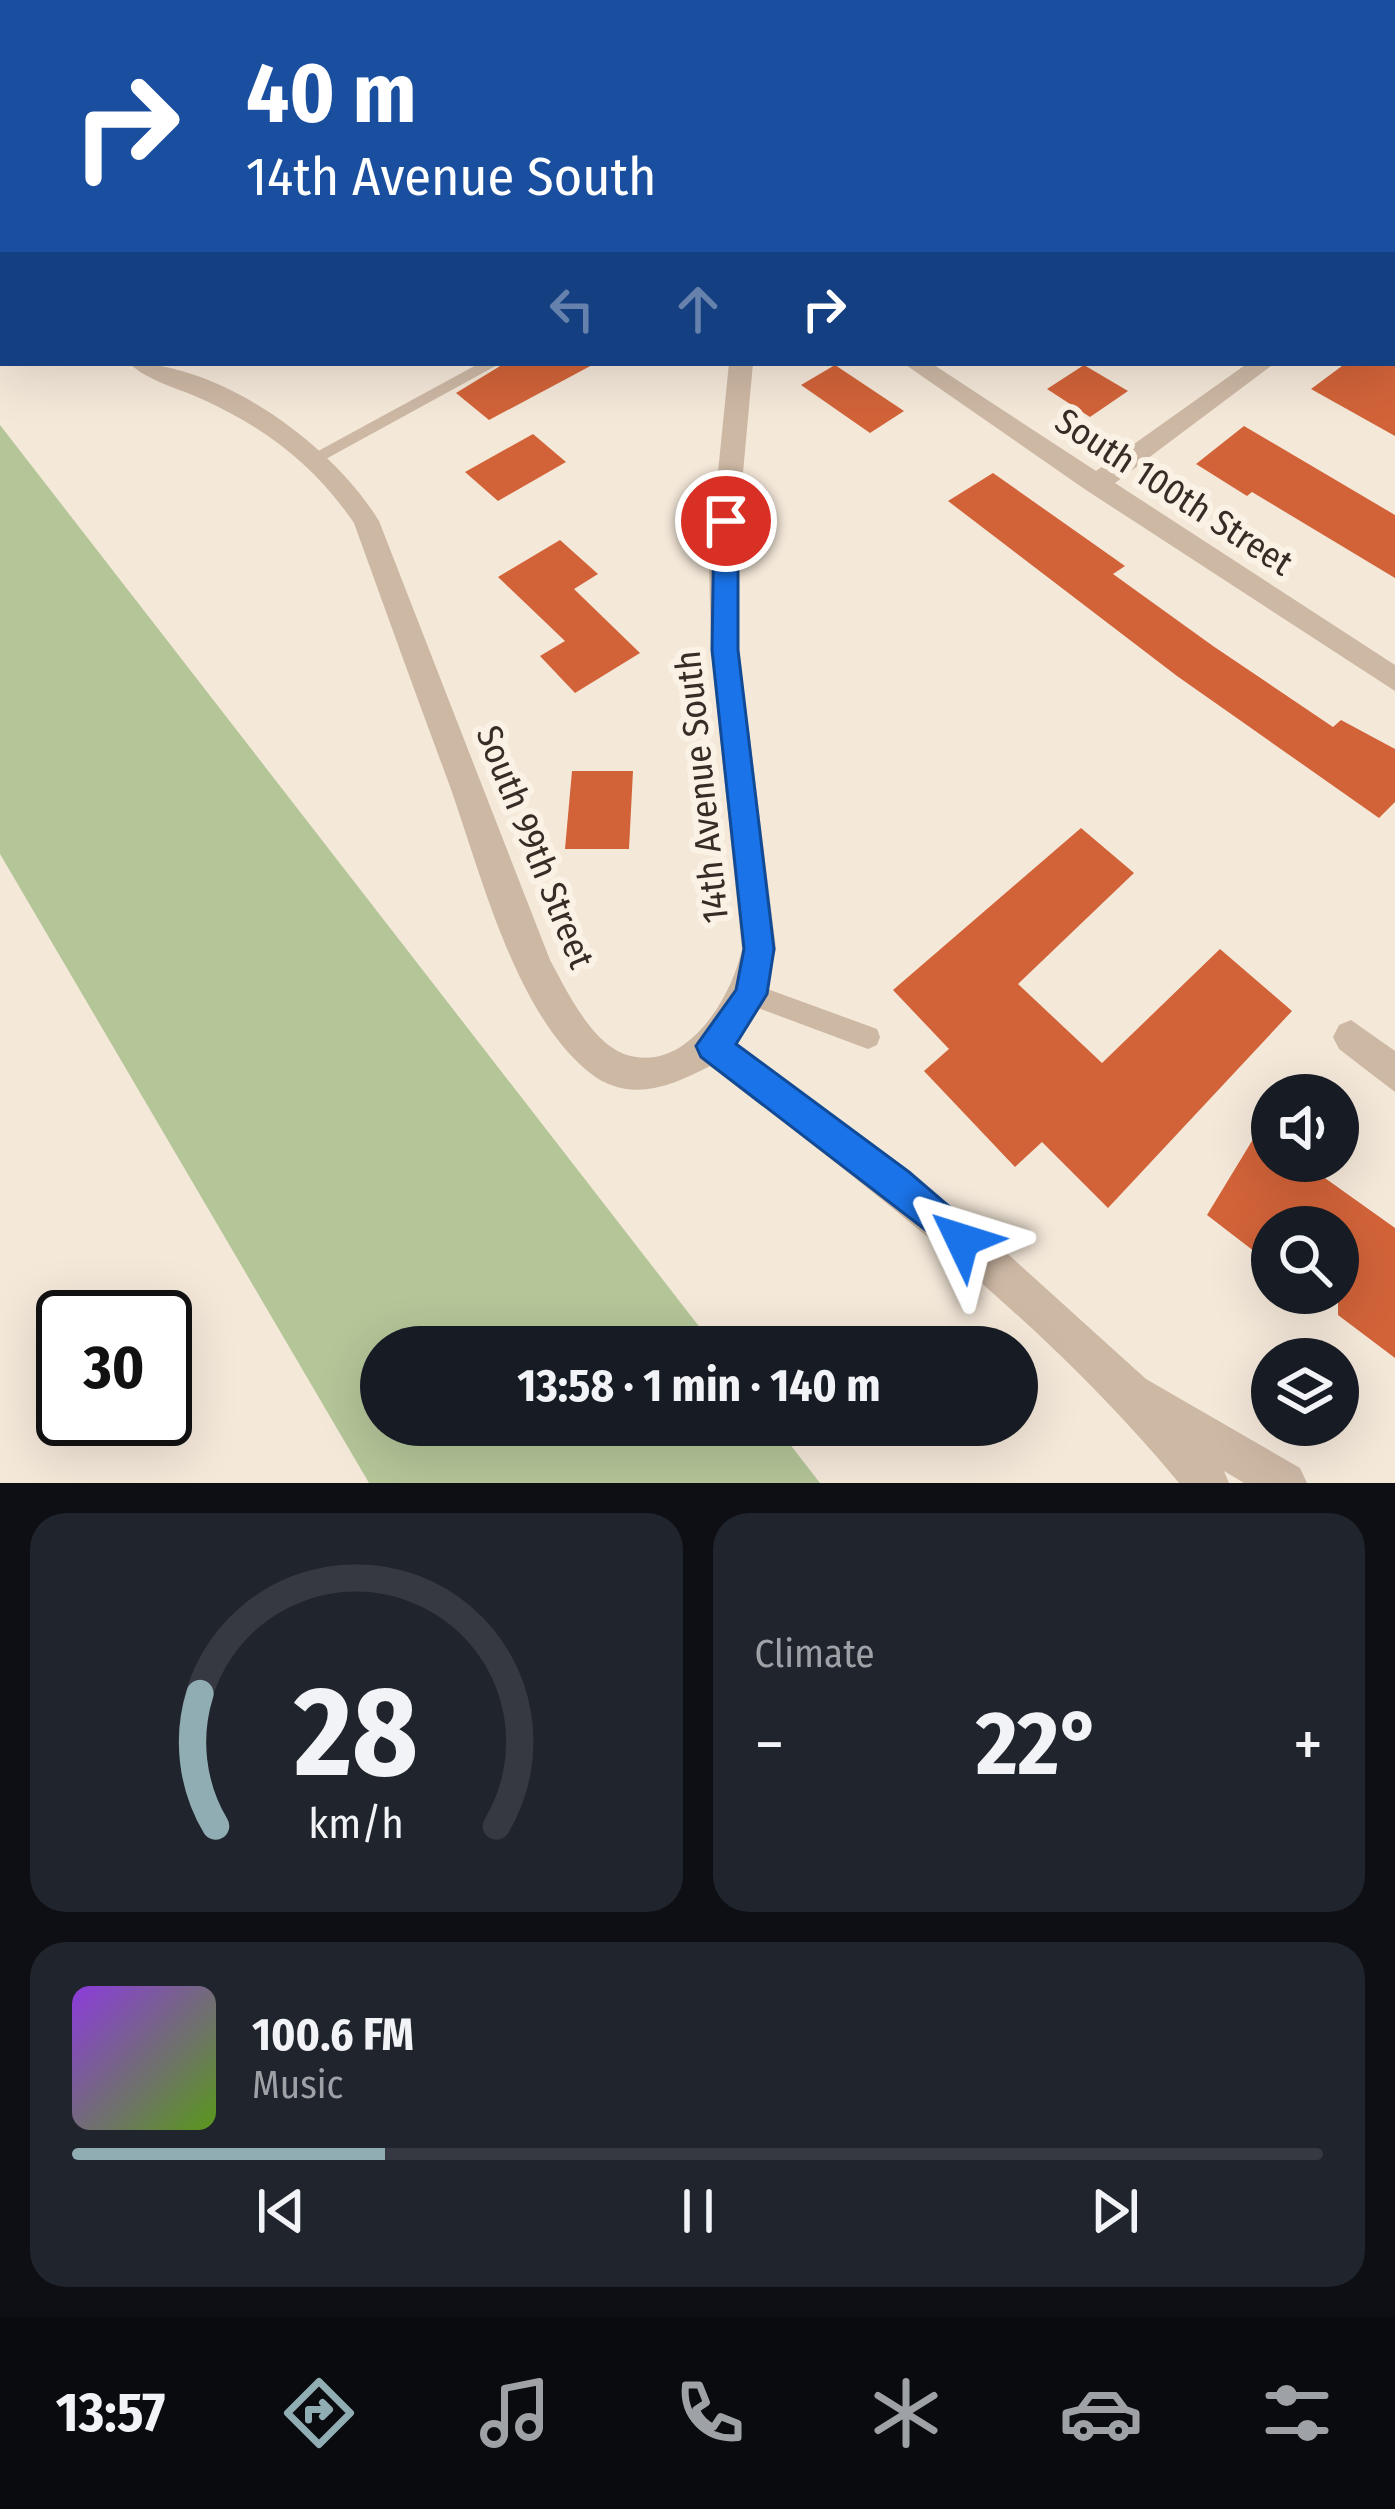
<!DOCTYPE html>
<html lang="en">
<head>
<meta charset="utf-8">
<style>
	:root { --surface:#171b24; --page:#20242c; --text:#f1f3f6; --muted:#9ea1a6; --line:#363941; --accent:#8fadb2 }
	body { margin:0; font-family:"Fira Sans Condensed",sans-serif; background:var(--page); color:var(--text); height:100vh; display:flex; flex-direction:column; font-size:45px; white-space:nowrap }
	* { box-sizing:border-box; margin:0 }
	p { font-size:39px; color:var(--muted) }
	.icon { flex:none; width:66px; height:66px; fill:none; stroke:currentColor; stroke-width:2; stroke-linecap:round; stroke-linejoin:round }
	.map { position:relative; height:1483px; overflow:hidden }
	.drawer { display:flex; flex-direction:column; gap:30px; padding:30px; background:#0d0f14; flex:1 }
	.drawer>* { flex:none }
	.banner { position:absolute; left:0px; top:0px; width:1395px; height:366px; box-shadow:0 12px 48px #0002; background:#1a4fa0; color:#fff; overflow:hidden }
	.buttons { position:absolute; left:1251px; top:1074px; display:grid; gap:24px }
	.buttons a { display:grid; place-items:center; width:108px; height:108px; border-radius:50%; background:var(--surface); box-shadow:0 12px 48px #0002; font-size:60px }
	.speed { position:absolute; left:36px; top:1290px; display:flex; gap:24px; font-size:60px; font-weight:700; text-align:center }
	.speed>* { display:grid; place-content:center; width:156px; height:156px; border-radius:50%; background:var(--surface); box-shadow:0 12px 48px #0002; line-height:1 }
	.speed .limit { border:6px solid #111; border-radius:18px; background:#fff; color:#111 }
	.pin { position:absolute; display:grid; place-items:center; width:102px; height:102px; color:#fff; margin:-51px; border:6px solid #fff; border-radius:50%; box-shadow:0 3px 12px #0007 }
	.me { position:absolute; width:132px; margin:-66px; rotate:311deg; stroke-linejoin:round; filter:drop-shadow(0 0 9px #0008) }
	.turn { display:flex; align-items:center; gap:42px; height:252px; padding:0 48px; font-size:54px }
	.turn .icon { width:156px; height:156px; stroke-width:2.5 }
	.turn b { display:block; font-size:84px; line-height:102px }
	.lanes { display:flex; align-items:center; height:114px; padding:0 48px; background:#0003; justify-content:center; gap:60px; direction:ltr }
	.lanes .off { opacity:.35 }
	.big { font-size:90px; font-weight:700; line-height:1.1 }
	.drawer .card { flex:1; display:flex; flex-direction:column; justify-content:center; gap:18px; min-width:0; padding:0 42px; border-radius:36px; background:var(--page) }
	.drawer .dial { align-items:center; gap:0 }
	.dial svg { height:312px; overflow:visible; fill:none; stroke:var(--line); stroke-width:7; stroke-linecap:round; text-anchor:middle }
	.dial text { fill:var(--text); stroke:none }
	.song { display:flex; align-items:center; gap:36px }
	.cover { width:144px; height:144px; border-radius:18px; background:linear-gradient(135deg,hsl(270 70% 55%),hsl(90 70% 35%)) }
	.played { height:12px; border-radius:6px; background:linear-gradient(90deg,var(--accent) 25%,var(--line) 25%) }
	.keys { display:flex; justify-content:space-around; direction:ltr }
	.heat { display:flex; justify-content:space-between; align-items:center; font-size:66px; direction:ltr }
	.drawer .tiles { flex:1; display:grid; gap:30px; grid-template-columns:1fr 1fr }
	.card:last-child { grid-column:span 2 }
	.trip { position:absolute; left:360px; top:1326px; width:678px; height:120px; border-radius:60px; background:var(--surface); box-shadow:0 12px 48px #0002; font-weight:700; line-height:120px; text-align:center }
	.dock { display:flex; height:192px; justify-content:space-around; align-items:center; background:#090b0e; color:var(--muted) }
	.dock .icon { width:84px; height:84px }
	.dock .on { color:var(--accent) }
	.dock b { font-size:54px; color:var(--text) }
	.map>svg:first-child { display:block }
</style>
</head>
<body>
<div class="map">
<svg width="1395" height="1483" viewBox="0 0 1395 1483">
	<rect width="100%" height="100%" fill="#f4e8d9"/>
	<path fill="#b4c598" d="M0,425L715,1347H381V1425H775L820,1483H369L0,854Z"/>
	<g fill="#d26339">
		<path d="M505,363H596L489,420L456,393Z"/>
		<path d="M1346,363H1395V436L1311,389Z"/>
		<path d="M835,365L904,411L870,433L801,385Z"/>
		<path d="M1084,365L1128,391L1090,417L1047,389Z"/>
		<path d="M1244,426L1395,515V578L1252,492L1247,496L1196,464Z"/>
		<path d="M533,434L566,462L498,501L465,472Z"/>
		<path d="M993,473L1125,566L1113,574L1213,646L1333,727L1341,720L1395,749V802L1379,818L1177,676L948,501Z"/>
		<path d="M560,540L598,574L574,589L640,653L575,693L540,656L565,641L498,577Z"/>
		<path d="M572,771H633L629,849H565Z"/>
		<path d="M1081,828L1134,873L1018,984L1102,1063L1220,949L1292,1011L1108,1208L1042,1142L1015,1167L924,1071L949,1049L893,990Z"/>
		<path d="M1272,1108V1161H1301L1395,1228V1358L1338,1315V1227H1272V1265L1207,1215Z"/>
	</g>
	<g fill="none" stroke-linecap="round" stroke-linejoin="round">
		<g fill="#cdb8a4" fill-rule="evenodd">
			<path d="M480,363H501L324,460L318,462L309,456Z"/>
			<path d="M751,983L877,1029L880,1037L877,1045L868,1049L742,1002L739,994L742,986Z"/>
		</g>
		<g fill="#cdb8a4" fill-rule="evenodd">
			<path d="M350,0H369L371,3H352Z"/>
			<path d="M808,0H828L830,3H810Z"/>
			<path d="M1260,0H1282L1284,3H1262Z"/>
			<path d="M1392,44L1395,45V55L1392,54Z"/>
			<path d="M0,287L3,288V303L0,302Z"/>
			<path d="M129,363C221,363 333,445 379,521L550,960C566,989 590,1041 624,1054C686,1076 732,997 742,949L711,650L709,561L729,363H753L735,561L739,650L776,949L766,990L737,1043L989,1237L1146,1379L1300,1468L1307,1483H1244L1224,1471L1229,1483H1179C1044,1320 877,1194 710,1066C672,1086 629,1104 590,1073C514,1013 480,869 448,781C416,695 385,609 354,523C315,466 267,429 204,400C181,389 147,381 129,363Z"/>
			<path d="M903,363H931L1096,471L1248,363H1275L1115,483L1395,665V691L1086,490Z"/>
			<path d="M1351,1020L1395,1051V1092L1339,1049L1333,1037L1339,1025Z"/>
		</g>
	</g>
	<path fill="#1a73e8" stroke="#114b97" stroke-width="3" d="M726,513L738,521V650L774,949L767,994L736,1044L909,1172L974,1228L979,1240L974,1253L962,1258L701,1057L696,1046L736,990L744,949L712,650L714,521Z"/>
	<g text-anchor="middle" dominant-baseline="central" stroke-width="12" stroke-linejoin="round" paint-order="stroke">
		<g font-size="36" fill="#382d26" stroke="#fbf2e6">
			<text transform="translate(1174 492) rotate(33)">South 100th Street</text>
			<text transform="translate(702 787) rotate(-96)">14th Avenue South</text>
			<text transform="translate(535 847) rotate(68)">South 99th Street</text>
		</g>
	</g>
</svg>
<div class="buttons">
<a><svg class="icon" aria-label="sound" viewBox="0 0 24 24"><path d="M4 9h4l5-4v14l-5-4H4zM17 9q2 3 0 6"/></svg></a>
<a><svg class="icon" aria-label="search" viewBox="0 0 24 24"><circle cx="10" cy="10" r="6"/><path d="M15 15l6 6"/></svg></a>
<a><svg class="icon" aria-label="layers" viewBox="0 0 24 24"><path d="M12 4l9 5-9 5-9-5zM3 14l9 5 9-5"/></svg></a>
</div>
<div class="speed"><div class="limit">30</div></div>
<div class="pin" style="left:726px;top:521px;background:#d93025"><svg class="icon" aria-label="arrive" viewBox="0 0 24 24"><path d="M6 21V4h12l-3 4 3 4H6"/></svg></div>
<svg class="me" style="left:962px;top:1240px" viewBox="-20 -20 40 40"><path d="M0-17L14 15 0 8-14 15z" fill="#1a73e8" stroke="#fff" stroke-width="4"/></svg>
<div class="trip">13:58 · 1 min · 140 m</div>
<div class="banner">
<div class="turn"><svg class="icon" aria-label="right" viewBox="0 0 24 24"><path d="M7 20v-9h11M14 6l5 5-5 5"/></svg><div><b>40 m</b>14th Avenue South</div></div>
<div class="lanes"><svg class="icon off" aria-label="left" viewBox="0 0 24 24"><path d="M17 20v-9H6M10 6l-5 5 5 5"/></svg><svg class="icon off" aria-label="ahead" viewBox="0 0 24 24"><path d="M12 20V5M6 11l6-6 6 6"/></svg><svg class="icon" aria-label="right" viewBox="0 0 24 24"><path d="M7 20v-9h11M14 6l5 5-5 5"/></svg></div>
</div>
</div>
<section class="drawer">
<div class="tiles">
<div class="card dial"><svg viewBox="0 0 100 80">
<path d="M14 69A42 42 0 1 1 86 69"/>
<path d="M14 69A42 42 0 0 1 10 35" stroke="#8fadb2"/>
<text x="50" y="56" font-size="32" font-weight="700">28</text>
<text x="50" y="72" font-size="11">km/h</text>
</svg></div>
<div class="card"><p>Climate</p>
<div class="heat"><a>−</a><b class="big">22°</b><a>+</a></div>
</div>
<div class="card">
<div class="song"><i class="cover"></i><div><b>100.6 FM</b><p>Music</p></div></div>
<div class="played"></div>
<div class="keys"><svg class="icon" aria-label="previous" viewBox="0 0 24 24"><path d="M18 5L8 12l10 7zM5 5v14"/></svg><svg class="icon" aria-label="pause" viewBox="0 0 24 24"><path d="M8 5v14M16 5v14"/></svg><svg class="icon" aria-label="next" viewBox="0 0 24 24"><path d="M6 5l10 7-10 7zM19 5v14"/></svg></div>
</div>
</div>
</section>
<nav class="dock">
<b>13:57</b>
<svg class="icon on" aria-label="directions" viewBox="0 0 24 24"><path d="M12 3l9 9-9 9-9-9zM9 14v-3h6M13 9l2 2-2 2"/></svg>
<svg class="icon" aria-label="music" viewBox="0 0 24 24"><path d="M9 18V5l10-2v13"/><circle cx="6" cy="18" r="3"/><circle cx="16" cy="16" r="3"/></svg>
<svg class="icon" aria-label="phone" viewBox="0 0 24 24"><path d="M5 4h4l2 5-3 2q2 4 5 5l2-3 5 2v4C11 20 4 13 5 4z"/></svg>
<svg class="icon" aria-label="climate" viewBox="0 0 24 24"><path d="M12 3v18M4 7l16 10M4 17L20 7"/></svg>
<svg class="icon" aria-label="car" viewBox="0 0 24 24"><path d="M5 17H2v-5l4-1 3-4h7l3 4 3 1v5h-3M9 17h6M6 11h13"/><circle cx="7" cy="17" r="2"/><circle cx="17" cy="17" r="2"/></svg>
<svg class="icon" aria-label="filters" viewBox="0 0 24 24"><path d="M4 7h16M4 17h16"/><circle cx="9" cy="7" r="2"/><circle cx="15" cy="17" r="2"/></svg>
</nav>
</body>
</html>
